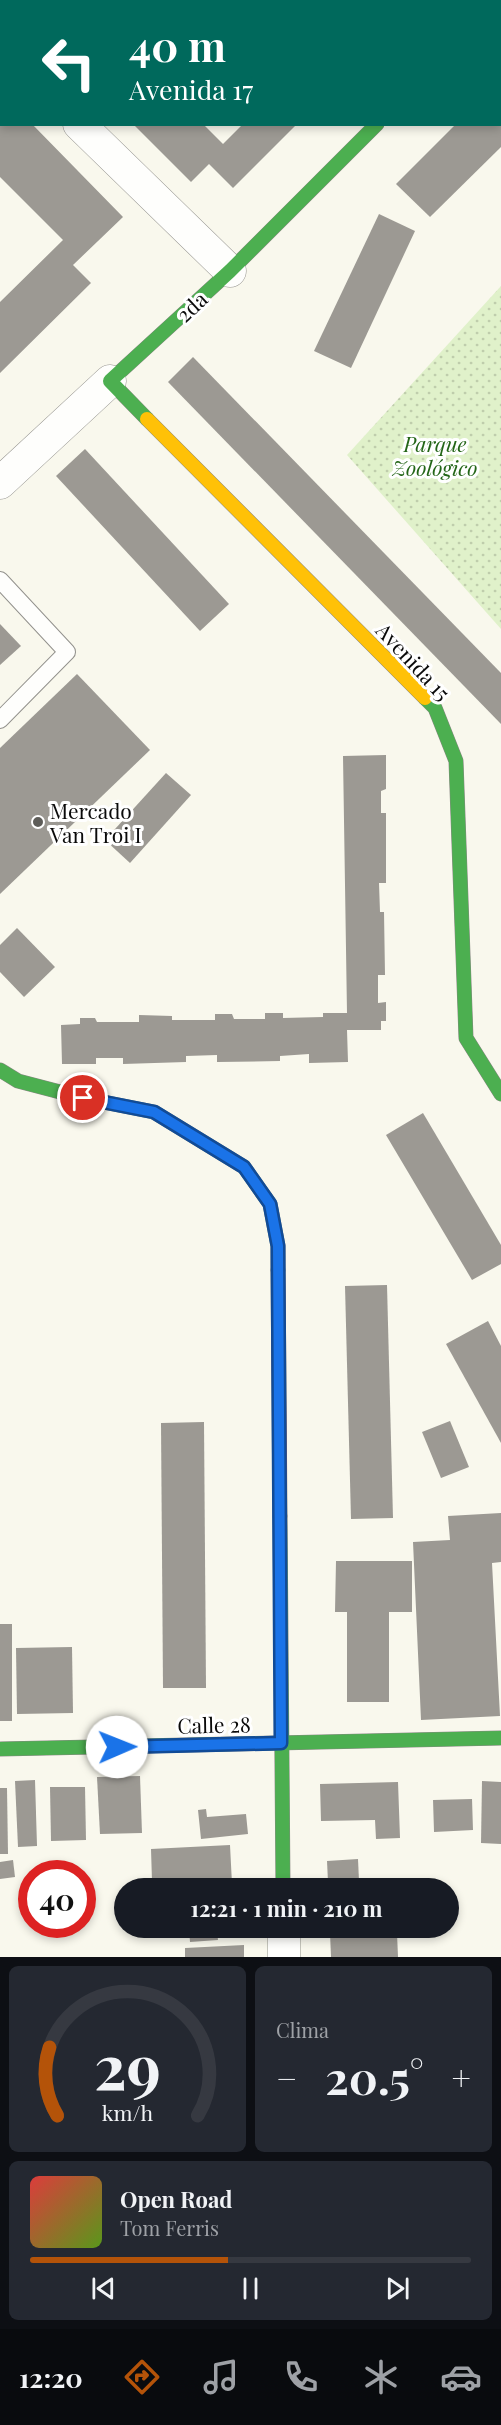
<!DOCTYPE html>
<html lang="es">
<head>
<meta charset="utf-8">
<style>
	:root { --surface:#171b24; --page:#242831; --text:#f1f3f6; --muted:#9ea1a6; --line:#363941; --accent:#b45309 }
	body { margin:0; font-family:"Playfair Display",serif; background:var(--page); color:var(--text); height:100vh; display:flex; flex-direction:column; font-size:22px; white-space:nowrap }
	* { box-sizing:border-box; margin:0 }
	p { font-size:20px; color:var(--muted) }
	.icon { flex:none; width:33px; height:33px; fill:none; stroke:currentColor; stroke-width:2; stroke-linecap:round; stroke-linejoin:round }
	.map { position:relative; height:1957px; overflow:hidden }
	.side { display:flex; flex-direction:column; gap:9px; padding:9px; background:#0d0f14; flex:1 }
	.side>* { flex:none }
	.banner { position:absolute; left:0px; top:0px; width:501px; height:126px; box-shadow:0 3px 9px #0003; background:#00695c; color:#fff; overflow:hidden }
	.speed { position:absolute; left:18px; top:1860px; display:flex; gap:12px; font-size:30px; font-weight:700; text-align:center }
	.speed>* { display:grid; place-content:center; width:78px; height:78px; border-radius:50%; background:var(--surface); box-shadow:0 3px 9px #0003; line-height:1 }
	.speed .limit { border:9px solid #d22; background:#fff; color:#111 }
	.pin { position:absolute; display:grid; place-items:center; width:51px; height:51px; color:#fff; margin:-26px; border:3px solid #fff; border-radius:50%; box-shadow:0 2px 6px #0007 }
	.me { position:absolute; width:66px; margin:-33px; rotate:89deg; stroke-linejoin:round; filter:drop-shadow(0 0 4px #0008) }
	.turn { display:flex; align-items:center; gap:21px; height:126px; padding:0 30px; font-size:27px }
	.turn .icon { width:78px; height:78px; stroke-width:2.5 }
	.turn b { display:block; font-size:42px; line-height:51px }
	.big { font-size:45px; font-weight:700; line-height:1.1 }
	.side .tile { flex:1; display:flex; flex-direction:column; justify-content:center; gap:9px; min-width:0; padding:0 21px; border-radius:9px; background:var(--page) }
	.side .dial { align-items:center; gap:0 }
	.dial svg { height:156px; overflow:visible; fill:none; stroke:var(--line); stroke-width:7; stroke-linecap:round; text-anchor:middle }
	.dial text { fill:var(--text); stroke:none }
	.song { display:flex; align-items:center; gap:18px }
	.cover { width:72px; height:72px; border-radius:9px; background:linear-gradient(135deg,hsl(0 70% 55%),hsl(90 70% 35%)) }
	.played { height:6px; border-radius:3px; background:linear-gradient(90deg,var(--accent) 45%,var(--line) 45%) }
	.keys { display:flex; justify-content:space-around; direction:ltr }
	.heat { display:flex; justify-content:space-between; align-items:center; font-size:33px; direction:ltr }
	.side .tiles { flex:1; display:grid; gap:9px; grid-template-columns:1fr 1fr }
	.tile:last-child { grid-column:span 2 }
	.trip { position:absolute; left:114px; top:1878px; width:345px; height:60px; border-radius:30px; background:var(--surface); box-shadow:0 3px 9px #0003; font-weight:700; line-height:60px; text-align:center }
	.dock { display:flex; height:96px; justify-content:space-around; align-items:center; background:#090b0e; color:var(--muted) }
	.dock .icon { width:42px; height:42px }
	.dock .current { color:var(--accent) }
	.dock b { font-size:27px; color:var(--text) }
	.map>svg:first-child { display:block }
</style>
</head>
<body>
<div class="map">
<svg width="501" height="1957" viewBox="0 0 501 1957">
	<defs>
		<pattern id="park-dots" width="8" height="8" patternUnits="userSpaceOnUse" patternTransform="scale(1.5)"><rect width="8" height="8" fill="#e0f1ca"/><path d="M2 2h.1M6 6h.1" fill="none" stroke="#bfcdac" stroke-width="1.8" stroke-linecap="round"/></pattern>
	</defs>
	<rect width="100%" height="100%" fill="#f9f8ed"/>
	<path fill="url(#park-dots)" d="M501,286V629L347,455Z"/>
	<g fill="#9c9993">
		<path d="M0,124H32L123,217L73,265L91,283L0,373V302L63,240L0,177Z"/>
		<path d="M133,124H203L223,144L243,124H297L233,188L209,164L191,182Z"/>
		<path d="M456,124H501V147L430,217L396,184Z"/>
		<path d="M379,214L415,231L351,368L314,351Z"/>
		<path d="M193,357L501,673V724L168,382Z"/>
		<path d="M85,449L229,604L200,631L56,476Z"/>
		<path d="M0,624L21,646L0,665Z"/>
		<path d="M77,674L150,750L0,894V748Z"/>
		<path d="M386,755V789L381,791V813H386V883H379L380,912H384L385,975H378V1003L386,1002V1021H381V1030H347L348,1062L309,1063V1054L280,1056V1061L217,1062V1055L186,1056V1062L123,1064V1058H96V1064H62L61,1025L80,1024V1018H95L97,1022H139V1015L172,1016V1020H215V1014H232L234,1019H265V1013H283V1018L323,1017V1013H347L343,756Z"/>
		<path d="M166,773L191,795L130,863L105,840Z"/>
		<path d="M17,928L55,967L24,997L0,972V945Z"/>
		<path d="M423,1113L501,1245V1264L472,1280L386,1135Z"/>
		<path d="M387,1285L393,1518L351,1519L345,1286Z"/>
		<path d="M488,1321L501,1346V1443L446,1344Z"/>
		<path d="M450,1421L469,1467L441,1478L422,1432Z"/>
		<path d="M204,1422L206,1688H163L161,1423Z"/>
		<path d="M501,1513V1562L492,1563L500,1716L421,1720L413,1542L450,1540L448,1516Z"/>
		<path d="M336,1561H412V1612H389V1702H347V1612H335Z"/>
		<rect x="0" y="1624" width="12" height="97"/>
		<path d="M72,1647L73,1713L17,1714L16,1648Z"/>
		<path d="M140,1776L142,1833L100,1834L97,1777Z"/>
		<path d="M35,1780L37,1846L18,1847L15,1781Z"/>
		<path d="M482,1781L501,1782V1844L481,1843Z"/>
		<path d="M398,1782L400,1838L376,1839L375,1820L321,1821L320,1784Z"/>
		<path d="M50,1787H85L86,1840L51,1841Z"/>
		<path d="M0,1788H7L8,1854H0Z"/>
		<path d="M472,1799L473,1830L434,1832L433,1800Z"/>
		<path d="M206,1809L207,1817L246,1814L248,1834L201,1839L198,1810Z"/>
		<path d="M230,1845L232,1884H240V1888H193V1879L152,1881L151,1849Z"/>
		<path d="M358,1859L359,1881L328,1882L327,1861Z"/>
		<path d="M13,1860L15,1877L0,1879V1862Z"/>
		<path d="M448,1895H451L453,1920H448Z"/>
		<path d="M189,1928H230V1931L217,1932L218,1940L190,1942Z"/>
		<path d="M330,1933H397L398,1957H331Z"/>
		<path d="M244,1945V1957H185V1948Z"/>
	</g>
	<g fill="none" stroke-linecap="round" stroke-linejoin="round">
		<g stroke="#92918c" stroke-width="18">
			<path id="lane" d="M0,580L67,652L0,720"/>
		</g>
		<g stroke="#92918c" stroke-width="33">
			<g id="street">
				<path d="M0,48L2,50"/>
				<path d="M79,124L230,271"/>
				<path d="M0,483L110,381"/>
				<path d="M284,1928V1957"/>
			</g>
		</g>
		<g stroke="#888883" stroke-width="15">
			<g id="fast">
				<path d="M147,419L110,381L230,271L377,124"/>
				<path d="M425,698L435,708L456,761L466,1038L501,1094"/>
				<path d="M0,1070L18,1081L83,1098L154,1112L244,1167L270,1204L278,1246V1270"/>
				<path d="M280,1516L283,1888"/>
				<path d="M0,1749L501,1738"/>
			</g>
		</g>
		<g stroke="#888883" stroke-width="15">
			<path id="slow" d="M147,419L425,698"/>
		</g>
		<g stroke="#888883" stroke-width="15">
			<g id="jam">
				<path d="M500,4L501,2"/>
				<path d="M278,1270L280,1516"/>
			</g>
		</g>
		<use href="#lane" stroke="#fefefc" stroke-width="16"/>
		<use href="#street" stroke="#fefefc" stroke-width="32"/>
		<use href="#fast" stroke="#4caf50" stroke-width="14"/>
		<use href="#slow" stroke="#ffc107" stroke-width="14"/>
		<use href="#jam" stroke="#c62828" stroke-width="14"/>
	</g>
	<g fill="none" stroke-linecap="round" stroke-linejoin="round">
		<g stroke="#114b97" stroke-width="15">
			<path id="route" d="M83,1098L154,1112L244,1167L270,1204L278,1246L281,1743L117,1747"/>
		</g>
		<use href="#route" stroke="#1a73e8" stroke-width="10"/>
	</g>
	<circle fill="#5e5d59" stroke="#fff" stroke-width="2" cx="38" cy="822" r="6"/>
	<g text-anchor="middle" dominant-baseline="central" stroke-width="6" stroke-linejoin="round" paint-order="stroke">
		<g font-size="21" fill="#0a0a0a" stroke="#fff">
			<text transform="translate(191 306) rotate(-43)">2da</text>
			<text transform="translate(414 661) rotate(47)">Avenida 15</text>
			<text transform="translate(214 1724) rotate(-1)">Calle 28</text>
		</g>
		<g font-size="21" font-style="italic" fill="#236517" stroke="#fff">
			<text x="435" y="443">Parque<tspan x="435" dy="24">Zoológico</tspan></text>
		</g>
		<g font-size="21" fill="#0a0a0a" stroke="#fff" text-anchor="start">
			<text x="50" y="810">Mercado<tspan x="50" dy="24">Van Troi I</tspan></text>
		</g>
	</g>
</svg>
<div class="speed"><div class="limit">40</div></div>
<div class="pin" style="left:83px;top:1098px;background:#d93025"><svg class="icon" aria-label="arrive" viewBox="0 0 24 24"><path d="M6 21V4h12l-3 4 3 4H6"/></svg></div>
<svg class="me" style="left:117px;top:1747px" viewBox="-20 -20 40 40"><circle r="19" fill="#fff"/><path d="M0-13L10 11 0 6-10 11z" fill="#1a73e8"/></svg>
<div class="trip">12:21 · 1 min · 210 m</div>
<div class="banner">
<div class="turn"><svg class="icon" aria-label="left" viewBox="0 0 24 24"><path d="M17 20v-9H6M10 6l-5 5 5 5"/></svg><div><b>40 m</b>Avenida 17</div></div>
</div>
</div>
<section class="side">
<div class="tiles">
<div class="tile dial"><svg viewBox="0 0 100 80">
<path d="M14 69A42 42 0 1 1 86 69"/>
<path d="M14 69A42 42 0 0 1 10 34" stroke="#b45309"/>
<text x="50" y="56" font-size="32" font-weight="700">29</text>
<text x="50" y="72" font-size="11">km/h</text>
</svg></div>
<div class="tile"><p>Clima</p>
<div class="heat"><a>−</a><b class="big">20.5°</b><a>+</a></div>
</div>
<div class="tile">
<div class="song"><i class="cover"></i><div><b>Open Road</b><p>Tom Ferris</p></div></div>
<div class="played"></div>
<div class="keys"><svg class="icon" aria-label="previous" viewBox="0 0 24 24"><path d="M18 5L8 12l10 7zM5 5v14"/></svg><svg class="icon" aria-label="pause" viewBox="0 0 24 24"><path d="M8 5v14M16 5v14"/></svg><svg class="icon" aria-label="next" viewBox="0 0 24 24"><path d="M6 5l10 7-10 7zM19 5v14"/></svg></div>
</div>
</div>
</section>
<nav class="dock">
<b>12:20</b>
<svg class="icon current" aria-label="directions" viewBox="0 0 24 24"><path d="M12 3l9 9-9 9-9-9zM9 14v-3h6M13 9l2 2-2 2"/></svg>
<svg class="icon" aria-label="music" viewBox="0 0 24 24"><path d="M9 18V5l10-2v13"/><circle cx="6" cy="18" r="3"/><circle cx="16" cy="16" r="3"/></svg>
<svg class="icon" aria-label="phone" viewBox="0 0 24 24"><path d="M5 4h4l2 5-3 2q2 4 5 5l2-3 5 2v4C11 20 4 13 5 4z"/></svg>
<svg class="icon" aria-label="climate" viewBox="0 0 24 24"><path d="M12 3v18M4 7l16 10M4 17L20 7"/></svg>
<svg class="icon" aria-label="car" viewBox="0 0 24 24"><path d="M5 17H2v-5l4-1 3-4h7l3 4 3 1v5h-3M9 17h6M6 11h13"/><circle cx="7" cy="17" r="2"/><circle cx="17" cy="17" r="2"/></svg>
</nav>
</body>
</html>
